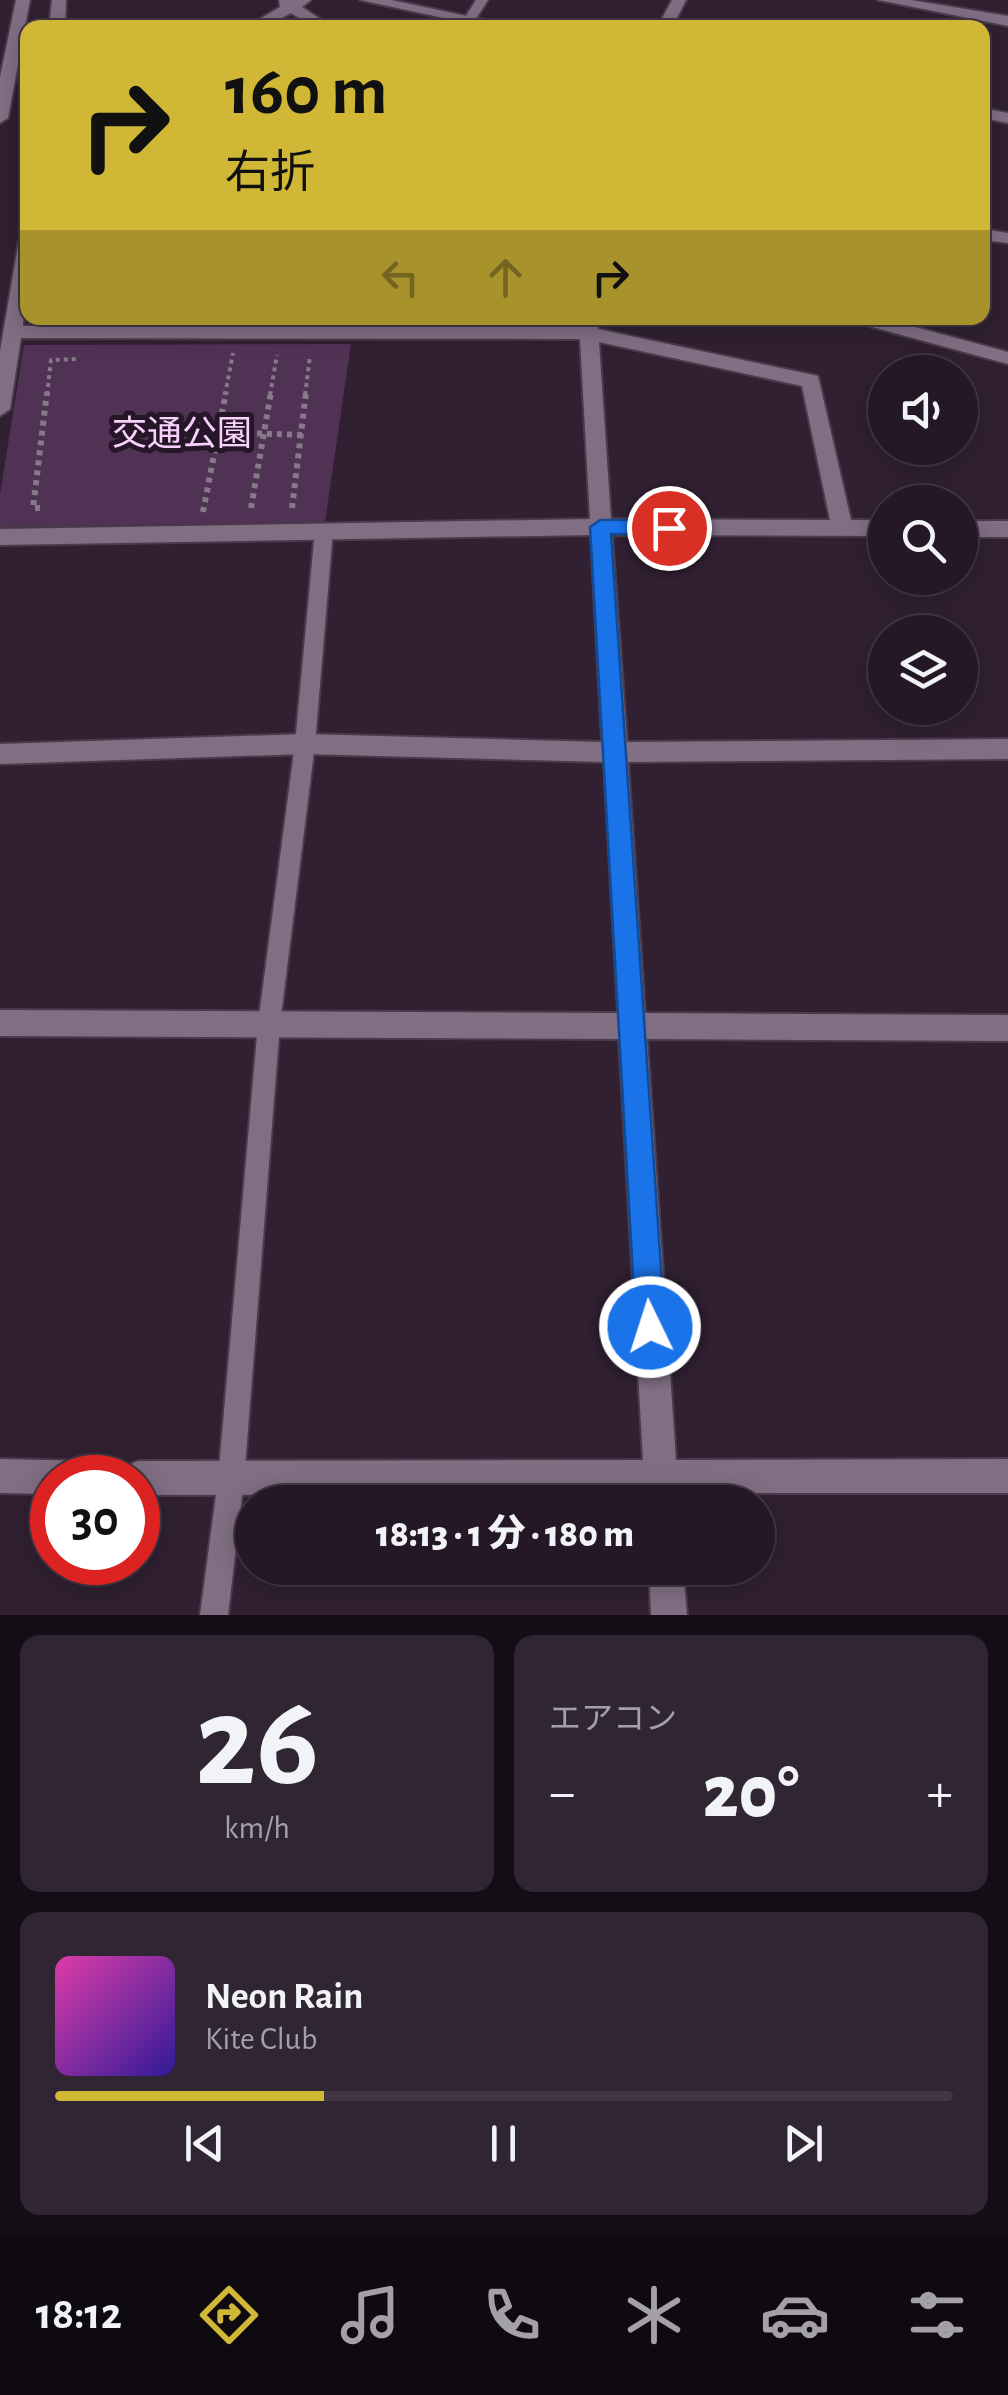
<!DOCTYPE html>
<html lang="ja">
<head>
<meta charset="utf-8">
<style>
	:root { --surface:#241826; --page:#302532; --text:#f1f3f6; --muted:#a3a0a7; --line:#413743; --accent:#d1b736 }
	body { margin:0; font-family:"Alegreya Sans","Noto Sans JP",sans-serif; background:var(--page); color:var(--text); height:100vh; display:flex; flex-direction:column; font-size:38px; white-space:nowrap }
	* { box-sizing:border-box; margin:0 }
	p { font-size:32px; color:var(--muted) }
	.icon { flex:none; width:55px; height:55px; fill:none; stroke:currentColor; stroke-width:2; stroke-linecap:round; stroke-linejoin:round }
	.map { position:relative; height:1615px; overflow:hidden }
	.side { display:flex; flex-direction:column; gap:20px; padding:20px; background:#140d15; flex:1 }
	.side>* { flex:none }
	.guide { position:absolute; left:20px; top:20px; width:970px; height:305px; border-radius:20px; box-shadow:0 5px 25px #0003,0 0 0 2px var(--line); background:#d1b736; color:#111; overflow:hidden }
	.tools { position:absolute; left:868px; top:355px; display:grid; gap:20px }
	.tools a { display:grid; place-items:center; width:110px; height:110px; border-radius:50%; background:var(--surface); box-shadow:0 5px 25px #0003,0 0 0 2px var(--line); font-size:50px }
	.speed { position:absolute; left:30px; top:1455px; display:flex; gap:20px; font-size:50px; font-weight:700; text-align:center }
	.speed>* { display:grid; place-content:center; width:130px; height:130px; border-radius:50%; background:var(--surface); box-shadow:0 5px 25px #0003,0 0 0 2px var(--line); line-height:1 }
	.speed .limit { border:15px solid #d22; background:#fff; color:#111 }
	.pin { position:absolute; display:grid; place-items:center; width:85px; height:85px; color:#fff; margin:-42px; border:5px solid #fff; border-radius:50%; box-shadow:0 2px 10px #0007 }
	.me { position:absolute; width:110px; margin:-55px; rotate:356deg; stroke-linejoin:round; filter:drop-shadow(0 0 8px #0008) }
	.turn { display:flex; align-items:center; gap:35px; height:210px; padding:0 40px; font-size:45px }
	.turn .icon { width:130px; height:130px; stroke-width:2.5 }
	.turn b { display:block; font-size:70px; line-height:85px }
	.lanes { display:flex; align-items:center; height:95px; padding:0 40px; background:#0003; justify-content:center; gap:50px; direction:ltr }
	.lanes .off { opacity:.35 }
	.big { font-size:75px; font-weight:800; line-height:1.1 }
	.side .tile { flex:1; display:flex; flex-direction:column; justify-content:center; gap:15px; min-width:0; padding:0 35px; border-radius:20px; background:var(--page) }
	.side .dial { align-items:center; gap:0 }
	.dial b { font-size:130px; line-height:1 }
	.song { display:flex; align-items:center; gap:30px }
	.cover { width:120px; height:120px; border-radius:15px; background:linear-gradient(135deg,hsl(320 70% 55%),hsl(250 70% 35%)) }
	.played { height:10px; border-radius:5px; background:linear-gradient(90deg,var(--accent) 30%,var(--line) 30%) }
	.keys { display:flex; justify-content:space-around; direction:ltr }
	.heat { display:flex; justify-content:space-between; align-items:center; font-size:55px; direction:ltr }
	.side .tiles { flex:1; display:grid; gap:20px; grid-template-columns:1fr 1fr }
	.tile:last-child { grid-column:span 2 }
	.trip { position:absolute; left:235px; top:1485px; width:540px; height:100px; border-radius:50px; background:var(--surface); box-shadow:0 5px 25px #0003,0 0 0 2px var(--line); font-weight:800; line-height:100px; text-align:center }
	.dock { display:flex; height:160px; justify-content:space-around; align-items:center; background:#0e0a0f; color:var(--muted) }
	.dock .icon { width:70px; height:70px }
	.dock .selected { color:var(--accent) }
	.dock b { font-size:45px; color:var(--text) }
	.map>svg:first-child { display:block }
</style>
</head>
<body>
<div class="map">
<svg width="1008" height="1615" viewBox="0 0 1008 1615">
	<rect width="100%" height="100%" fill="#302032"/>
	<path fill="#503254" d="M351,344L325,522L0,527V494L24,345Z"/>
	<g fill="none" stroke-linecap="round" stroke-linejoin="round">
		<g stroke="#493b4a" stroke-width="4">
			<g id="service">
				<path d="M476,0H488L474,22H466L464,19Z"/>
				<path d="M324,524L333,530L315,744L280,1024L244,1480L228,1615H200L218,1480L258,1024L295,744L315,530Z"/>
			</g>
		</g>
		<g stroke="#493b4a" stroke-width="4">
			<g id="minor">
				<path d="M52,0H66L65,28H49Z"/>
				<path d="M279,0H311L302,7L334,28H315L291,13L264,28H245L280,7Z"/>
				<path d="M360,0H391L524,28H490Z"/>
				<path d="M672,0H686L672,28H657Z"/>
				<path d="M878,0H911L1008,16V26Z"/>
				<path d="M982,108L1008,113V123L982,118Z"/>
				<path d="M982,229L1008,233V243L982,240Z"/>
				<path d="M28,235L23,326L579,327V318H597L598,329L818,376L851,520H885V536L612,535L627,742L1008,739V759L628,762L645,1013L1008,1015V1041L647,1039L676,1460L1008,1459V1493H678L679,1502H645V1494L138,1495V1478H122L126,1466L138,1461L643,1460L619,1039L0,1036V1010L618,1013L604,762L305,754L0,764V744L305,734L602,742L591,535L0,545V529L590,519L580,339L21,338L10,409L0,416V351L19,240ZM599,342L802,386L830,520L611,519Z"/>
				<path d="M852,318H882L1008,352V364L854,322Z"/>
				<rect x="960" y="521" width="48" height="16"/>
				<path d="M0,1459L90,1461L102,1466L106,1478H52V1494L0,1493Z"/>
				<path d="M649,1568H683L687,1615H651Z"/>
			</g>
		</g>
		<g stroke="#493b4a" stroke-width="4">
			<path id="tertiary" d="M16,0H30L8,118L0,123V77Z"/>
		</g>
		<g stroke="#867988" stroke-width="4" stroke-dasharray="4 4" stroke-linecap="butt">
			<path d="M47,395L51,360L78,359"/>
			<path d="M225,395L233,353"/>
			<path d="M270,395L277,355"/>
			<path d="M305,395L310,356"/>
		</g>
		<g stroke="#867988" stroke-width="6" stroke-dasharray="5 5" stroke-linecap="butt">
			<path d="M217,432L303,435"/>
			<path d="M40,508H33L47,392"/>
			<path d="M251,508L271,392"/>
			<path d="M292,508L306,392"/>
			<path d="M203,512L226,392"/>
		</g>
		<use href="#service" fill="#816e83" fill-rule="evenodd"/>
		<use href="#minor" fill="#816e83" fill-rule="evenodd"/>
		<use href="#tertiary" fill="#816e83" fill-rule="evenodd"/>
	</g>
	<path fill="#1a73e8" stroke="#114b97" stroke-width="2.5" d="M600,520H669L679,528L669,535L611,534L665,1327L661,1337L650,1342L640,1337L636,1327L590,527Z"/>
	<g text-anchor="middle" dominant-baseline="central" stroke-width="10" stroke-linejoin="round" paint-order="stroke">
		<g font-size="35" fill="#f9d1fd" stroke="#261728">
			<text x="182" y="434">交通公園</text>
		</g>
	</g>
</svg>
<div class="tools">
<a><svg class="icon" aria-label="sound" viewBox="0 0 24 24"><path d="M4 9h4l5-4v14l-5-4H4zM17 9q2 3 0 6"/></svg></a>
<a><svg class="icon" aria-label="search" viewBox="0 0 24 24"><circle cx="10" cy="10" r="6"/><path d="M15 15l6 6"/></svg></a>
<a><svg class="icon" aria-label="layers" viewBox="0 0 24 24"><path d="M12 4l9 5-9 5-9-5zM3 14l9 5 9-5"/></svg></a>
</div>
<div class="speed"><div class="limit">30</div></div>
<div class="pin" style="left:669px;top:528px;background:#d93025"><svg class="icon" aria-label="arrive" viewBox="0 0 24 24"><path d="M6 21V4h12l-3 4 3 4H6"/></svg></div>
<svg class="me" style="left:650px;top:1327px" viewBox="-20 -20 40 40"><circle r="17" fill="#1a73e8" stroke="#fff" stroke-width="3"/><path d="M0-11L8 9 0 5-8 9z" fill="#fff"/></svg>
<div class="trip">18:13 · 1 分 · 180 m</div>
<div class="guide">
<div class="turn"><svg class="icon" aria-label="right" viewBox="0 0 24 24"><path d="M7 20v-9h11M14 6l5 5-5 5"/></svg><div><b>160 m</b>右折</div></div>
<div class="lanes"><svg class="icon off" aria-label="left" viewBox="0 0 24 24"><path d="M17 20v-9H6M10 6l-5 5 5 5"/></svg><svg class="icon off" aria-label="ahead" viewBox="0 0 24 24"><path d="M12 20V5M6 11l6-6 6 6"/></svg><svg class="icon" aria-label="right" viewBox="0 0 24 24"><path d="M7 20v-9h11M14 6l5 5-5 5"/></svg></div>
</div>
</div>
<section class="side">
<div class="tiles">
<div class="tile dial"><b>26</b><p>km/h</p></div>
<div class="tile"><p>エアコン</p>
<div class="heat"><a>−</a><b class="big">20°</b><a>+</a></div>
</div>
<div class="tile">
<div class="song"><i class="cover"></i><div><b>Neon Rain</b><p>Kite Club</p></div></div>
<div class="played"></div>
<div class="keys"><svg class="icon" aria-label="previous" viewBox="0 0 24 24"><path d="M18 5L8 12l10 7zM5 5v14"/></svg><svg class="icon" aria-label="pause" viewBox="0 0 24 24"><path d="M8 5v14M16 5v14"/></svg><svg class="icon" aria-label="next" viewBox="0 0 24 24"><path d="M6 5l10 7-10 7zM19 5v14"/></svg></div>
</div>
</div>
</section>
<nav class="dock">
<b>18:12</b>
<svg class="icon selected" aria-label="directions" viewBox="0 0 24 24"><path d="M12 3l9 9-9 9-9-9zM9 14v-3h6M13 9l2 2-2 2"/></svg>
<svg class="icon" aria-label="music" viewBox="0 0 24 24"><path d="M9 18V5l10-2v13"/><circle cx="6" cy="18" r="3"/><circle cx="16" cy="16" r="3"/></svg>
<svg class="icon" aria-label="phone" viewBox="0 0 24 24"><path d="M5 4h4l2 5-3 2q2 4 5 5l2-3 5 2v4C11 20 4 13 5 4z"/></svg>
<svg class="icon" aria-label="climate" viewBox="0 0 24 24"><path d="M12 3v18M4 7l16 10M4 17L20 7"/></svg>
<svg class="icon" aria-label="car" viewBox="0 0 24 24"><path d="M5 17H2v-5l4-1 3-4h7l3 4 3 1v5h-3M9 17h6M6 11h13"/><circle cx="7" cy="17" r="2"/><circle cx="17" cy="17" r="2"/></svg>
<svg class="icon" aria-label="filters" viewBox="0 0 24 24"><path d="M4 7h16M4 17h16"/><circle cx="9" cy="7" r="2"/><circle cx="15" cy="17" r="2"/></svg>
</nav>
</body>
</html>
